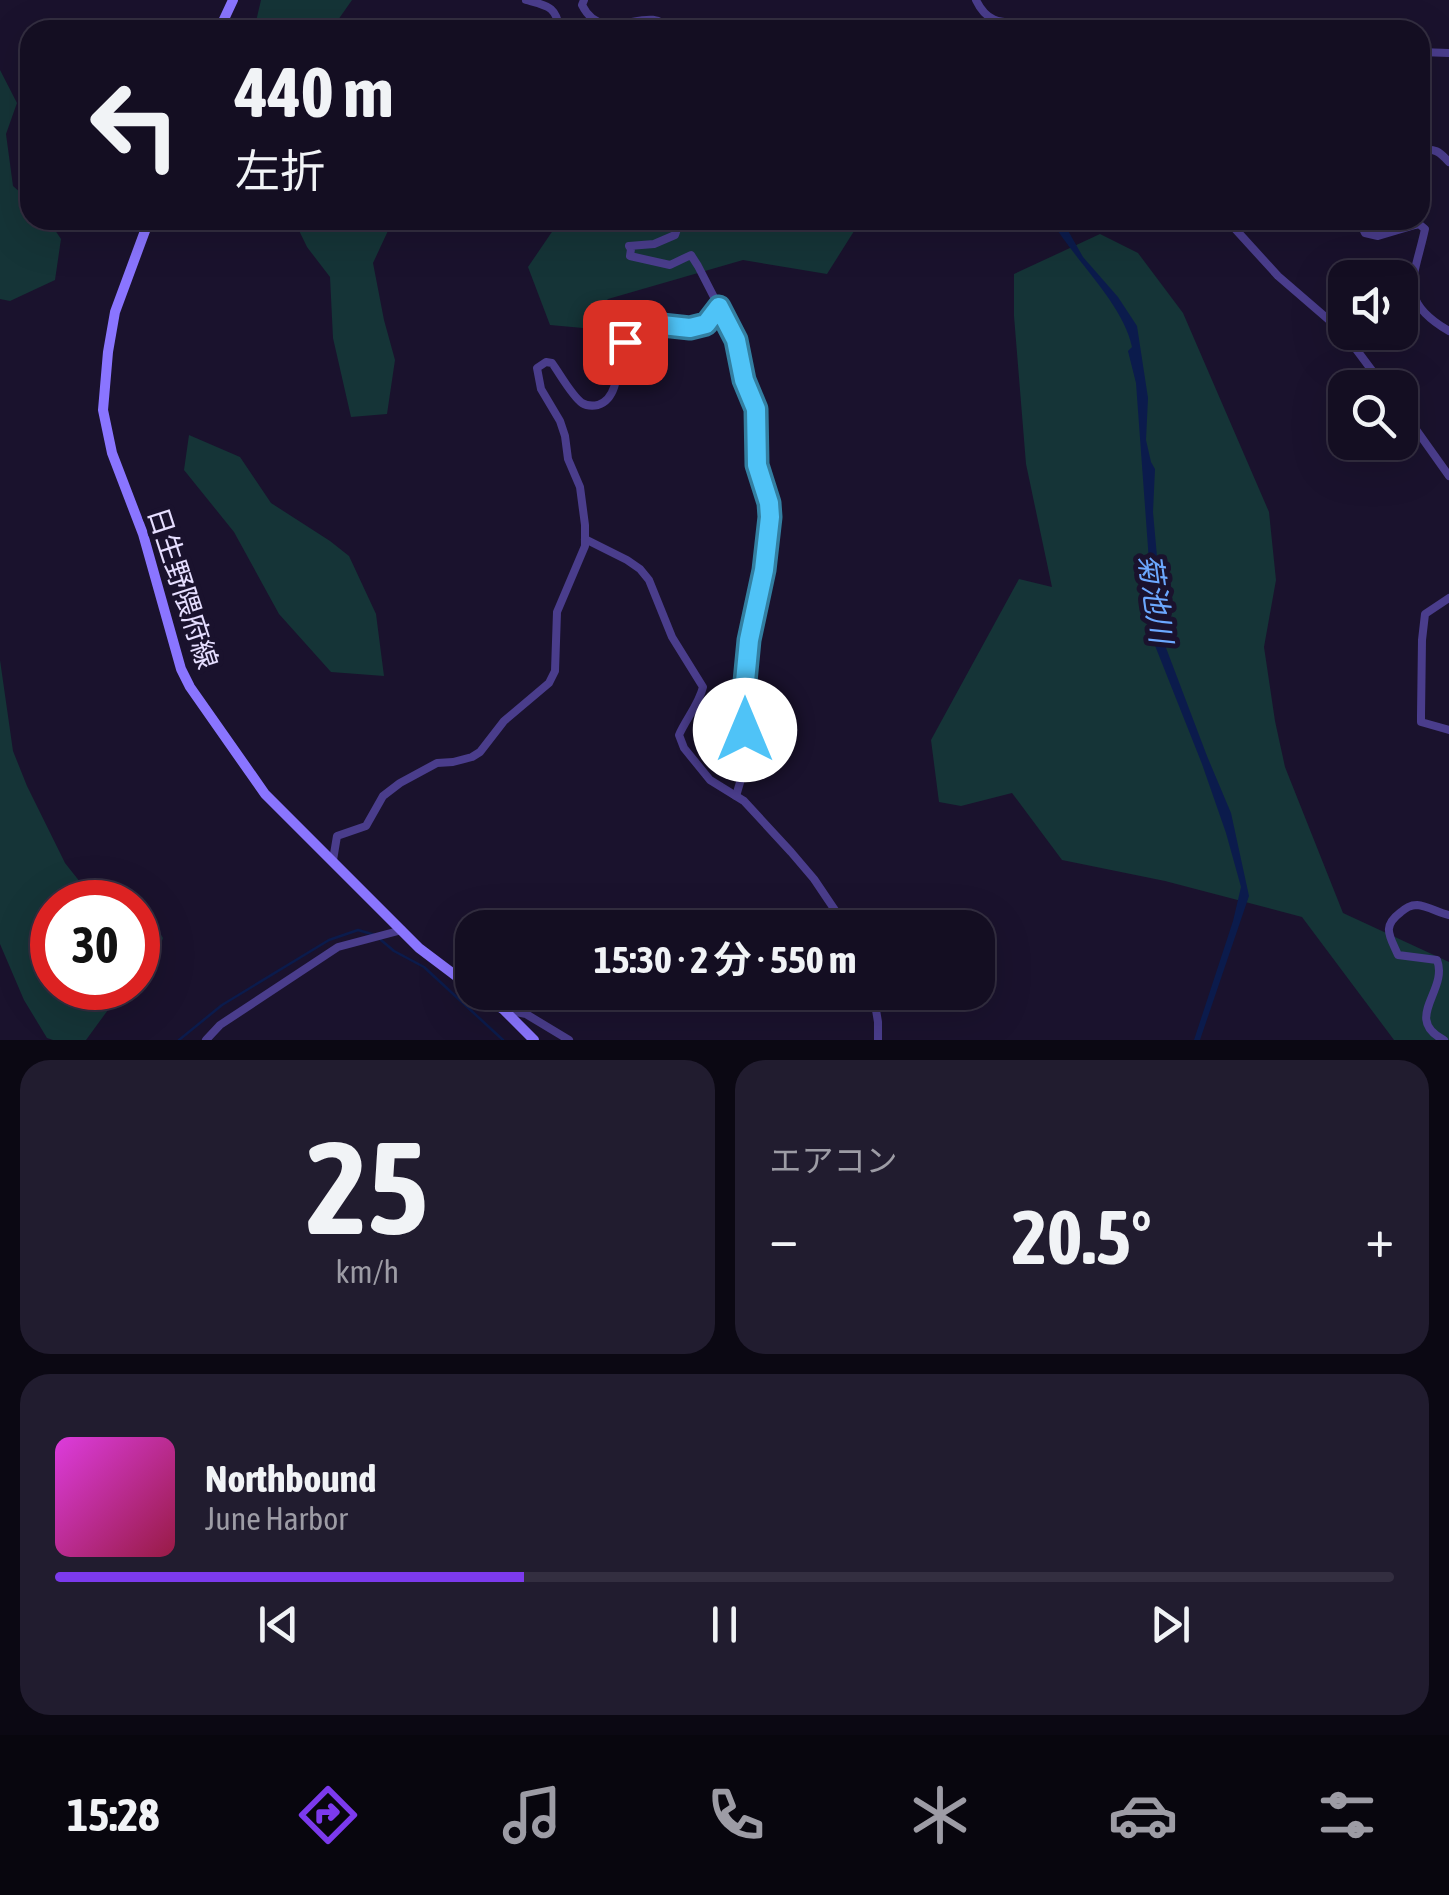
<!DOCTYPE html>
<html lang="ja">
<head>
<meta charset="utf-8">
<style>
	:root { --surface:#140e22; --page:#211c2f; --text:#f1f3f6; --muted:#9d9ca5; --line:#332e40; --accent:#7c3aed }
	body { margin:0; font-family:"Asap Condensed","Noto Sans JP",sans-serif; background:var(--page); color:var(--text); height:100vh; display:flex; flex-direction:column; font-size:38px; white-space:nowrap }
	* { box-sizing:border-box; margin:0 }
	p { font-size:32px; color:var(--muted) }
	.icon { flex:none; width:55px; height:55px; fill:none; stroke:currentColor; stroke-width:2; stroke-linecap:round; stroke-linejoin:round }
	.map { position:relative; height:1040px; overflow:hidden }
	.details { display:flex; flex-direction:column; gap:20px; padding:20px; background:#0b0813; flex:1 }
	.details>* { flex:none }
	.guide { position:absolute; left:20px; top:20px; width:1410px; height:210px; border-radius:30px; box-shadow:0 10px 40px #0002,0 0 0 2px var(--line); background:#140e22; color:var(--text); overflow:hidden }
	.fabs { position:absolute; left:1328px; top:260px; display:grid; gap:20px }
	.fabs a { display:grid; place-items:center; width:90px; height:90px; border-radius:20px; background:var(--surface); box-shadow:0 10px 40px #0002,0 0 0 2px var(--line); font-size:50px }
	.speed { position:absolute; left:30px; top:880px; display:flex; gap:20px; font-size:50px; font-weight:700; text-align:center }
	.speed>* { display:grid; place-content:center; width:130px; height:130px; border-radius:50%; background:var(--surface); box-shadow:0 10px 40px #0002,0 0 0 2px var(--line); line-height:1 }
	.speed .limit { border:15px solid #d22; background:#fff; color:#111 }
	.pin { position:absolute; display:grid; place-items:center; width:85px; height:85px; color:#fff; margin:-42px; border-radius:20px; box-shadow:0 5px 15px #0006 }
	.me { position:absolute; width:110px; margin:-55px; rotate:0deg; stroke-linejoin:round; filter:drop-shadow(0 0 8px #0008) }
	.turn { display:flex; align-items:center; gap:35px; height:210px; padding:0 50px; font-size:45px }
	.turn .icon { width:130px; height:130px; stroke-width:2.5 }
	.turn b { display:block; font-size:70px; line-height:85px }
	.big { font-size:75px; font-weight:700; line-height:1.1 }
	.details .tile { flex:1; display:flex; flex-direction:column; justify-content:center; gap:15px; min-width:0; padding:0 35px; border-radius:30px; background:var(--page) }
	.details .dial { align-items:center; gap:0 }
	.dial b { font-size:130px; line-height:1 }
	.song { display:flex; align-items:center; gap:30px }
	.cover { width:120px; height:120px; border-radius:15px; background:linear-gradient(135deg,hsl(300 70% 55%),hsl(340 70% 35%)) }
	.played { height:10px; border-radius:5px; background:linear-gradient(90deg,var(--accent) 35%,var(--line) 35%) }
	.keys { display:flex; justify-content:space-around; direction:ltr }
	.heat { display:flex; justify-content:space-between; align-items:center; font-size:55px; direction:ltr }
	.details .tiles { flex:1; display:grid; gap:20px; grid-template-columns:1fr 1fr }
	.tile:last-child { grid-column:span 2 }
	.trip { position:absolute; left:455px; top:910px; width:540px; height:100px; border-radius:30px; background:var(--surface); box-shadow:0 10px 40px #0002,0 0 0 2px var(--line); font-weight:700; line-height:100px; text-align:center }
	.menu { display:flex; height:160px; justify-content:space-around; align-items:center; background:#08060e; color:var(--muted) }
	.menu .icon { width:70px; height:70px }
	.menu .on { color:var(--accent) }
	.menu b { font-size:45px; color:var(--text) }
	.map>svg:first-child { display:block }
</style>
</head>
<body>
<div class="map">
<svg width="1449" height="1040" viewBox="0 0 1449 1040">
	<rect width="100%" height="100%" fill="#1a122d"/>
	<g fill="#153437">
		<path d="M261,0H352L331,30H254Z"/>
		<path d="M0,70L17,103L6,134L13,186L30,201V220H48L61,239L55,280L10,301L0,299Z"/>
		<path d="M294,220H393L373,263L384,320L395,360L387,414L351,417L333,338L330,277L307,247Z"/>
		<path d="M560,220H861L827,274L743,260L608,299L583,328L550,325L528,267Z"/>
		<path d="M1100,234L1138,253L1183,313L1269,512L1276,580L1264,647L1275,721L1285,767L1343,913L1449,962V1040H1394L1302,917L1165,881L1062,860L1012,793L961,806L939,802L931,740L1019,579L1052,587L1026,464L1014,316V274Z"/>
		<path d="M189,435L240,457L271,503L330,541L349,556L376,614L384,676L331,672L279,614L234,532L184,470Z"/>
		<path d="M0,660L13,751L27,786L65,863L84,887L121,902H52V988H124L86,1040H53L47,1038L24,1000L0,944Z"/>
		<path d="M138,909L148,914L163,938L155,962L138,975Z"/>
	</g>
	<path fill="#0b1b4c" d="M1051,220H1062L1083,257L1118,297L1137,326L1148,398L1146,440L1151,462L1155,469L1153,512L1161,601L1160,632L1207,756L1231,813L1249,896L1200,1040H1194L1233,921L1241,887L1226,833L1202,764L1152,638L1150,575L1136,383L1128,351L1132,347C1123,303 1074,260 1051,220Z"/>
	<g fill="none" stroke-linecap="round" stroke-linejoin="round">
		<g stroke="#0b1b4c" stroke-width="2.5">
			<path d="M381,940L394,951L424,967L503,1040"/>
			<path d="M179,1040L222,1005L329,940L358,930L375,935"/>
		</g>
		<g stroke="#4a3d8c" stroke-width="8">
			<path d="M526,0C548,6 556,6 560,30"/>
			<path d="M584,0L582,5C604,49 652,0 668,30"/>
			<path d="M976,0C993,36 1019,14 1044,30"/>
			<path d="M1420,52L1449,53"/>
			<path d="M1420,151C1434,147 1440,152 1449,162"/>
			<path d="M680,220L675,235L654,244L629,246L631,249L630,256L670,265L691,255L698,266L736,340L744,380L755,409L757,465L769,503L770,517L763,570L749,639L744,692L746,762L736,796"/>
			<path d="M1227,220L1278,276L1344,333L1385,388"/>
			<path d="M1359,220L1365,233L1378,236L1415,225L1419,224L1425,229C1414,280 1396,300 1449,331"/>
			<path d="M1400,407L1449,476"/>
			<path d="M585,539L627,560L640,569L649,580L672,637L703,687C699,704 686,719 679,735L684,748L710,780L744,801L791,852L814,879L847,928"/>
			<path d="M1449,598L1425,614L1422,640L1421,715V722L1449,730"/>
			<path d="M333,860L337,836L366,826L383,796L400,783L437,763L453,762L472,757L480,752L504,721L549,683L555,671L557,612L585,546V525L580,487L568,459L565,436L560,421L541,389L537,368L546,362L552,363C560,374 572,396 582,403C587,406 593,406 598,405C620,398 617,364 620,346C632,337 648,324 663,325C696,326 696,337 719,307"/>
			<path d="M873,992L878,1022V1040"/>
			<path d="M506,1010L526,1014L569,1040"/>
			<path d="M206,1040L220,1025L338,947L402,930"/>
			<path d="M1444,1040C1402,1019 1449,990 1437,960L1398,955C1390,936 1381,927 1401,912C1406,908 1410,905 1417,905C1428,906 1439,913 1449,915"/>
		</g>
		<g stroke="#8a75ff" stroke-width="10">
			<path d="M219,30L233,0"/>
			<path d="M149,220L115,312L108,352L103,410L112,453L143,534L181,669L190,687L265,794L419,948L472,988"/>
			<path d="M479,992L504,1010L534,1040"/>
		</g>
	</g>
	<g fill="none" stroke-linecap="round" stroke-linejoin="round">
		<g stroke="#337fa1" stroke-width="25">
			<path id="route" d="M625,342L652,327L662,325L690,328L706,324L719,307L736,340L744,380L756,409L757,465L769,503L770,517L764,570L749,640L744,692L745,730"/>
		</g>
		<use href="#route" stroke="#4fc3f7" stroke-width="18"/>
	</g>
	<g text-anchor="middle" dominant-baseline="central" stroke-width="10" stroke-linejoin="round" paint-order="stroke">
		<g font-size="28" fill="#e6deff" stroke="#1a122d">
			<text transform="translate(183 588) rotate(72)">日生野隈府線</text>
		</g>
		<g font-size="30" font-style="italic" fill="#6ca8ff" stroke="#1a122d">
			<text transform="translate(1156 598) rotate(82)">菊池川</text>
		</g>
	</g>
</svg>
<div class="fabs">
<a><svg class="icon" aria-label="sound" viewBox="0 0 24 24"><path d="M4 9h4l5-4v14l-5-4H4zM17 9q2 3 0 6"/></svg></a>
<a><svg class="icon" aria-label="search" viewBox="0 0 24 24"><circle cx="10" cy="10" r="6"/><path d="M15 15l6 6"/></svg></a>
</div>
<div class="speed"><div class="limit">30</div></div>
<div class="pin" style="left:625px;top:342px;background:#d93025"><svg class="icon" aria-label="arrive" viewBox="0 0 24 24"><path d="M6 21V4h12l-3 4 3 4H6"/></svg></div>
<svg class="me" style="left:745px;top:730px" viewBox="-20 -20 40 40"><circle r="19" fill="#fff"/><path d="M0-13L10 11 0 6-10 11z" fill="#4fc3f7"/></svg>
<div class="trip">15:30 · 2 分 · 550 m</div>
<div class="guide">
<div class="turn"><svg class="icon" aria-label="left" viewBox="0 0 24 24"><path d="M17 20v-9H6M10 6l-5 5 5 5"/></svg><div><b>440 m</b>左折</div></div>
</div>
</div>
<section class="details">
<div class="tiles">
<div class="tile dial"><b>25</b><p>km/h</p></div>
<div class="tile"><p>エアコン</p>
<div class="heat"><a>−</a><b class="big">20.5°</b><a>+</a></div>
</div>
<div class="tile">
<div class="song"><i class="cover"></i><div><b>Northbound</b><p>June Harbor</p></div></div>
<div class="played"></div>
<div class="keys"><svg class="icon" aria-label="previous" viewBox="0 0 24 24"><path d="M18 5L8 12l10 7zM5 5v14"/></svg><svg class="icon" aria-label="pause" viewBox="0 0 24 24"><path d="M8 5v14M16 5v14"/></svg><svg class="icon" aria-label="next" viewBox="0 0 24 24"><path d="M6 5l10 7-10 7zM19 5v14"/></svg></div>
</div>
</div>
</section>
<nav class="menu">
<b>15:28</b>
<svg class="icon on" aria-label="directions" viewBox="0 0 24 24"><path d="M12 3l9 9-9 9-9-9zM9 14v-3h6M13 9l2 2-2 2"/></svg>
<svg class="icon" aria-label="music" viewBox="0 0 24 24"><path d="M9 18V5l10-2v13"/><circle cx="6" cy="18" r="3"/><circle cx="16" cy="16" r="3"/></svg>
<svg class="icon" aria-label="phone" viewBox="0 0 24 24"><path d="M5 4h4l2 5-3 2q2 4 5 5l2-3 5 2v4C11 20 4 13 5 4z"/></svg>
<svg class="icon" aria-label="climate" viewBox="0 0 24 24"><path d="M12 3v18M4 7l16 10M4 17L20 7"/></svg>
<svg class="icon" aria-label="car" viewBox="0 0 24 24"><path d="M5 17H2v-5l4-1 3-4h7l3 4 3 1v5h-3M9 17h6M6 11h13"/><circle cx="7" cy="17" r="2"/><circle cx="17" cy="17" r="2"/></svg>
<svg class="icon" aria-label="filters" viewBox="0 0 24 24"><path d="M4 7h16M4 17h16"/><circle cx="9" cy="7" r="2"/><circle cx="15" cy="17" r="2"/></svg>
</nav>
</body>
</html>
